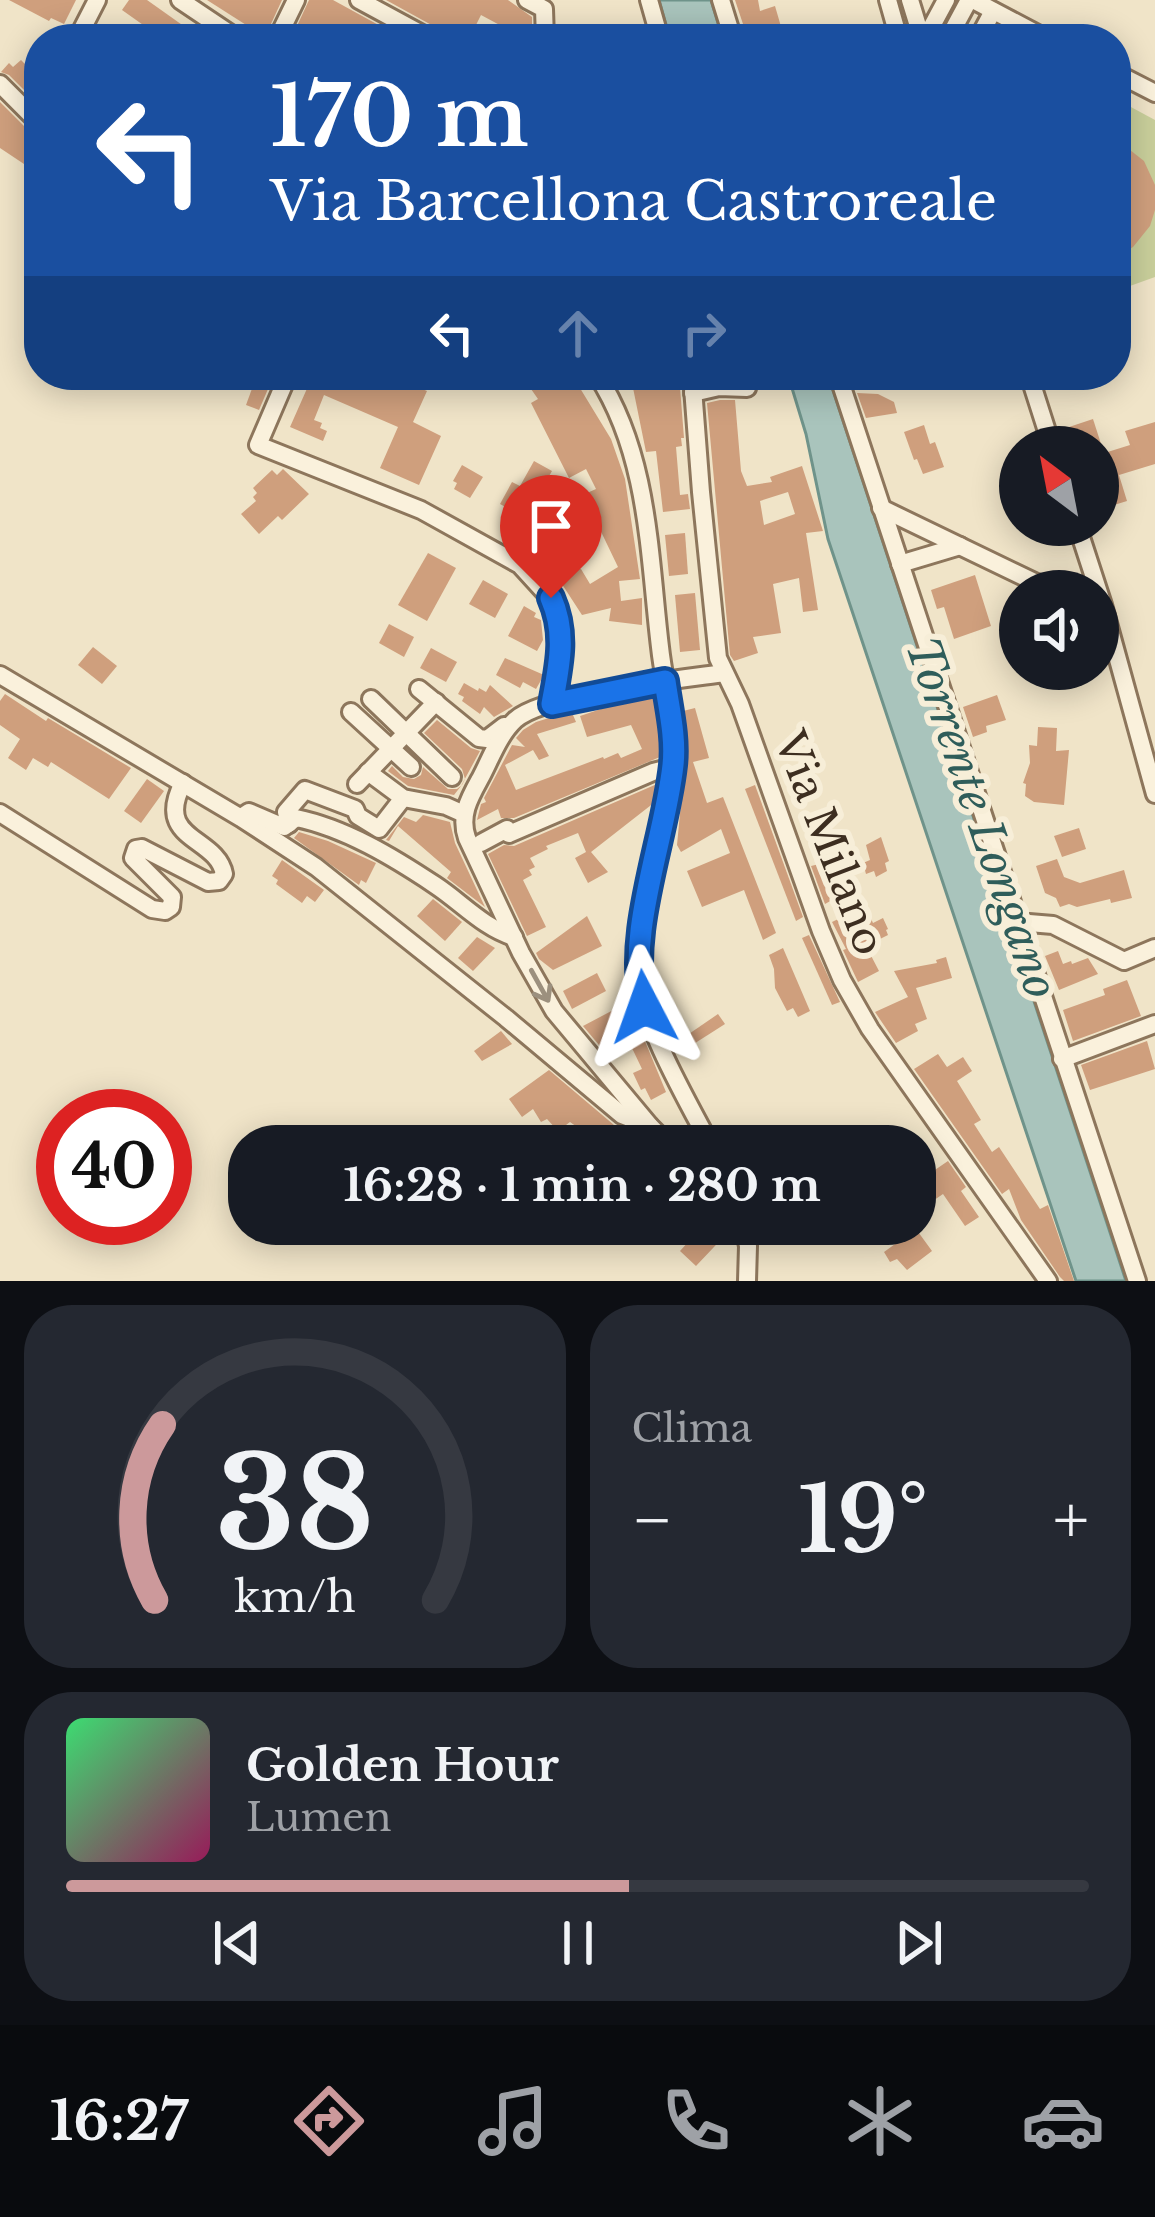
<!DOCTYPE html>
<html lang="it">
<head>
<meta charset="utf-8">
<style>
	:root { --surface:#171b24; --page:#242831; --text:#f1f3f6; --muted:#9ea1a6; --line:#363941; --accent:#cc999b }
	body { margin:0; font-family:"Libre Baskerville",serif; background:var(--page); color:var(--text); height:100vh; display:flex; flex-direction:column; font-size:45px; white-space:nowrap }
	* { box-sizing:border-box; margin:0 }
	p { font-size:39px; color:var(--muted) }
	.icon { flex:none; width:66px; height:66px; fill:none; stroke:currentColor; stroke-width:2; stroke-linecap:round; stroke-linejoin:round }
	.map { position:relative; height:1281px; overflow:hidden }
	.side { display:flex; flex-direction:column; gap:24px; padding:24px; background:#0d0f14; flex:1 }
	.side>* { flex:none }
	.guide { position:absolute; left:24px; top:24px; width:1107px; height:366px; border-radius:48px; box-shadow:0 6px 30px #0003; background:#1a4fa0; color:#fff; overflow:hidden }
	.needle { width:78px; rotate:328deg }
	.controls { position:absolute; left:999px; top:426px; display:grid; gap:24px }
	.controls a { display:grid; place-items:center; width:120px; height:120px; border-radius:50%; background:var(--surface); box-shadow:0 6px 30px #0003; font-size:60px }
	.speed { position:absolute; left:36px; top:1089px; display:flex; gap:24px; font-size:60px; font-weight:700; text-align:center }
	.speed>* { display:grid; place-content:center; width:156px; height:156px; border-radius:50%; background:var(--surface); box-shadow:0 6px 30px #0003; line-height:1 }
	.speed .limit { border:18px solid #d22; background:#fff; color:#111 }
	.pin { position:absolute; display:grid; place-items:center; width:102px; height:102px; color:#fff; margin:-123px -51px; border-radius:50% 50% 50% 0; rotate:-45deg; box-shadow:0 0 12px #0007 }
	.pin .icon { rotate:45deg }
	.me { position:absolute; width:132px; margin:-66px; rotate:356deg; stroke-linejoin:round; filter:drop-shadow(0 0 9px #0008) }
	.turn { display:flex; align-items:center; gap:42px; height:252px; padding:0 48px; font-size:54px }
	.turn .icon { width:156px; height:156px; stroke-width:2.5 }
	.turn b { display:block; font-size:84px; line-height:102px }
	.lanes { display:flex; align-items:center; height:114px; padding:0 48px; background:#0003; justify-content:center; gap:60px; direction:ltr }
	.lanes .off { opacity:.35 }
	.big { font-size:90px; font-weight:800; line-height:1.1 }
	.side .card { flex:1; display:flex; flex-direction:column; justify-content:center; gap:18px; min-width:0; padding:0 42px; border-radius:48px; background:var(--page) }
	.side .dial { align-items:center; gap:0 }
	.dial svg { height:312px; overflow:visible; fill:none; stroke:var(--line); stroke-width:7; stroke-linecap:round; text-anchor:middle }
	.dial text { fill:var(--text); stroke:none }
	.song { display:flex; align-items:center; gap:36px }
	.cover { width:144px; height:144px; border-radius:18px; background:linear-gradient(135deg,hsl(140 70% 55%),hsl(330 70% 35%)) }
	.played { height:12px; border-radius:6px; background:linear-gradient(90deg,var(--accent) 55%,var(--line) 55%) }
	.keys { display:flex; justify-content:space-around; direction:ltr }
	.heat { display:flex; justify-content:space-between; align-items:center; font-size:66px; direction:ltr }
	.side .tiles { flex:1; display:grid; gap:24px; grid-template-columns:1fr 1fr }
	.card:last-child { grid-column:span 2 }
	.trip { position:absolute; left:228px; top:1125px; width:708px; height:120px; border-radius:48px; background:var(--surface); box-shadow:0 6px 30px #0003; font-weight:800; line-height:120px; text-align:center }
	.dock { display:flex; height:192px; justify-content:space-around; align-items:center; background:#090b0e; color:var(--muted) }
	.dock .icon { width:84px; height:84px }
	.dock .on { color:var(--accent) }
	.dock b { font-size:54px; color:var(--text) }
	.map>svg:first-child { display:block }
</style>
</head>
<body>
<div class="map">
<svg width="1155" height="1281" viewBox="0 0 1155 1281">
	<rect width="100%" height="100%" fill="#f0e4c8"/>
	<path fill="#c9cf9b" d="M1116,99L1155,120V277L1116,291Z"/>
	<g fill="#a9c4bc" stroke="#6f938a" stroke-width="3">
		<path d="M659,0H711L723,39H670Z"/>
		<path d="M788,375H828L1126,1281H1076L828,539L806,434Z"/>
	</g>
	<g fill="#cf9f7d" fill-rule="evenodd">
		<path d="M9,0H76L64,24L51,18L49,21Z"/>
		<path d="M129,0H147L202,39H163L122,10Z"/>
		<path d="M207,0H282L265,37Z"/>
		<path d="M309,0H333L404,39H291Z"/>
		<path d="M386,0H508L532,17V39H504L509,30L481,15L469,39H452L437,28Z"/>
		<path d="M735,0H758L760,11L775,6L782,30L778,31L781,39H748Z"/>
		<path d="M21,60L33,72L25,79L38,91L33,99L9,75L1,72L9,63L13,67Z"/>
		<path d="M0,102L30,132L39,137V151L27,166L0,148Z"/>
		<path d="M1116,139L1144,161L1155,185V210L1150,226L1133,247L1116,257Z"/>
		<path d="M257,375H274L259,410L246,405Z"/>
		<path d="M313,375L330,379L332,375H389L427,391L413,422L441,436L419,485L380,468L398,427L324,395L314,420L322,423L320,428L327,431L323,441L290,427Z"/>
		<path d="M521,375H572L611,439L625,479L640,579L619,581L621,601L642,598V625L609,621L611,608L582,615L558,578L567,566L581,569L590,584L618,567L593,515L589,519L578,497L596,489L586,469L569,478L531,403L538,399L531,389L534,387Z"/>
		<path d="M628,375H679L684,438H681L682,446L676,447L680,495L688,494L690,509L663,512L656,451L646,452L632,383Z"/>
		<path d="M857,393L878,394L894,402L897,413L866,418Z"/>
		<path d="M720,400H735L741,471L747,486L772,482L770,477L802,466L823,531L806,533L818,610L803,612L799,578L773,584L781,633L753,637L758,653L734,661L730,655L707,403ZM788,492L795,514L764,525L760,501Z"/>
		<path d="M1093,419L1102,447H1072L1066,428Z"/>
		<path d="M1155,422V464L1119,475L1127,501L1098,510V455L1130,445L1125,431Z"/>
		<path d="M924,425L930,444L935,442L944,467L923,474L917,459L914,460L904,432Z"/>
		<path d="M534,461L552,471L525,518L500,504L512,482L520,486Z"/>
		<path d="M462,465L483,477L470,498L454,489L457,483L453,481Z"/>
		<path d="M283,469L309,494L282,520L278,516L259,534L241,514L256,501L253,497L257,493L253,488L272,470L277,475Z"/>
		<path d="M557,500L588,520L577,531L573,529L560,530L547,547L531,538L538,525L526,518Z"/>
		<path d="M685,533L688,574L669,576L665,535Z"/>
		<path d="M428,553L456,568L427,621L398,605Z"/>
		<path d="M975,575L991,626L954,639L944,607L937,609L931,590Z"/>
		<path d="M483,580L508,594L495,618L469,604Z"/>
		<path d="M695,593L700,650L680,652L675,595Z"/>
		<path d="M524,606L536,613L534,617L541,620L543,640L537,651L508,636Z"/>
		<path d="M389,624L414,637L404,657L379,643Z"/>
		<path d="M93,647L117,666L102,684L78,665Z"/>
		<path d="M431,648L457,662L446,682L420,668Z"/>
		<path d="M505,658L544,675L536,689L523,682L520,688L496,675Z"/>
		<path d="M464,683L478,691L479,688L486,692L490,685L513,706L494,717L484,707L480,714L462,701L464,697L458,694Z"/>
		<path d="M5,694L46,721L48,718L131,768L109,799L51,762L48,767L33,758L26,770L8,758L20,739L0,725V701Z"/>
		<path d="M997,695L1006,720L986,726L987,732L973,737L963,707Z"/>
		<path d="M652,696L656,703L659,722L660,757L514,818H501L498,809L477,820L481,804L486,802L484,798L512,745L525,747L516,738L523,730L536,722L578,709L573,715L576,722L537,734L549,756L539,760L533,750L505,765L516,790L603,757L604,759L618,753L621,758L642,749L631,725L587,737L580,716L628,700Z"/>
		<path d="M695,708L709,758L693,762L707,803L723,797L776,933L763,940L744,890L702,907L687,871L730,853L721,829L681,852L677,845L686,750L683,711Z"/>
		<path d="M437,720L471,748L480,751L461,786L454,795L408,786L388,771L392,766L403,777L414,779L421,775L423,767L448,789H457L462,785L465,779L462,769L424,733Z"/>
		<path d="M1038,727L1057,728L1056,751L1069,750L1064,805L1034,802L1025,796L1026,784L1023,783L1030,763L1029,745L1037,746Z"/>
		<path d="M147,779L164,791L141,823L124,811Z"/>
		<path d="M657,784L655,802L591,852L608,872L588,883L575,858L586,852L578,833L546,846L548,849L530,858L535,867L529,870L532,875L523,880L546,927L527,936L488,854L504,845L514,846Z"/>
		<path d="M755,785L803,917L796,921L745,789Z"/>
		<path d="M423,815L450,822L455,843L485,907L447,878L451,872L398,826L389,841L386,840L404,817L416,822Z"/>
		<path d="M1079,828L1086,849L1062,857L1054,836Z"/>
		<path d="M299,832L328,841L376,863L366,883L361,880L359,885L294,838Z"/>
		<path d="M881,837L889,861L885,863L887,871L876,877L874,871L866,874L863,863L870,860L866,845Z"/>
		<path d="M1057,859L1064,877L1080,883L1124,870L1132,898L1111,903L1110,899L1077,907L1069,904L1060,907L1056,898L1045,893L1036,866Z"/>
		<path d="M282,860L324,890L315,902L307,896L302,903L276,884L278,880L272,876Z"/>
		<path d="M836,860L848,891L825,904L811,866Z"/>
		<path d="M433,899L462,922L445,941L417,916Z"/>
		<path d="M865,906L873,923L883,918L888,929L886,930L888,935L866,946L879,971L858,982L843,950L846,949L832,922Z"/>
		<path d="M587,916L602,946L553,970L539,959L536,953Z"/>
		<path d="M809,935L840,1002L832,1005L802,938Z"/>
		<path d="M477,937L495,948L473,971L458,958Z"/>
		<path d="M783,948L810,1011L798,1017L793,1008L787,1011L775,988L774,969L769,955Z"/>
		<path d="M1058,951L1063,964L1071,961L1072,964L1088,958L1098,974L1059,990L1045,956Z"/>
		<path d="M946,957L952,978L916,988L927,1019L915,1024L918,1031L896,1043L875,1012L908,997L894,971L937,963L936,960Z"/>
		<path d="M597,973L606,991L572,1009L563,991Z"/>
		<path d="M1127,980L1141,1016L1073,1041L1063,1010L1105,995L1103,989Z"/>
		<path d="M619,1007L628,1026L637,1022L666,1092L651,1100L645,1088L641,1090L633,1073L642,1069L632,1048L610,1058L583,1026Z"/>
		<path d="M718,1014L725,1024L689,1047L683,1038Z"/>
		<path d="M501,1031L512,1044L482,1061L474,1051Z"/>
		<path d="M1147,1041L1155,1069L1090,1090L1081,1065Z"/>
		<path d="M938,1054L947,1067L963,1057L972,1071L957,1081L981,1120L974,1124L992,1152L999,1147L1040,1209L1048,1205L1074,1281H1064L1060,1277L1021,1220L1009,1189L1002,1194L914,1069Z"/>
		<path d="M549,1070L614,1125L644,1146H604L570,1122L558,1131L547,1119L541,1122L533,1109L522,1117L509,1099Z"/>
		<path d="M915,1154L929,1174L948,1161L966,1187L961,1191L979,1217L965,1226L943,1194L924,1207L915,1193Z"/>
		<path d="M672,1224H731V1229L696,1266L680,1251L690,1240Z"/>
		<path d="M916,1229L932,1251L907,1270L897,1259L890,1262L884,1252Z"/>
	</g>
	<g fill="none" stroke-linecap="round" stroke-linejoin="round">
		<g stroke="#8d765c" stroke-width="22">
			<g id="minor">
				<path d="M180,0L238,39"/>
				<path d="M359,0L431,39"/>
				<path d="M527,0L544,9L545,39"/>
				<path d="M649,0L660,39"/>
				<path d="M721,0L733,39"/>
				<path d="M888,0L899,39"/>
				<path d="M910,0L922,39"/>
				<path d="M973,0L1047,39"/>
				<path d="M77,39L97,0"/>
				<path d="M277,39L296,0"/>
				<path d="M925,39L946,0"/>
				<path d="M948,39L969,0"/>
				<path d="M978,39L993,11"/>
				<path d="M1116,73L1155,93"/>
				<path d="M0,84L39,123"/>
				<path d="M288,375L258,445L421,510L520,565L551,599L559,617L562,638L552,704"/>
				<path d="M597,375C649,455 649,555 660,647C664,686 677,725 673,764C668,809 657,854 648,899C643,925 637,953 639,980C643,1025 689,1104 711,1146"/>
				<path d="M692,375L701,492L718,658L740,704L821,931L842,980L870,1029L1048,1281"/>
				<path d="M838,375L1137,1281"/>
				<path d="M1029,375L1052,447"/>
				<path d="M693,393L719,387L747,388"/>
				<path d="M881,508L1053,591"/>
				<path d="M1077,525L1103,605L1155,794"/>
				<path d="M900,564L960,546"/>
				<path d="M0,675L241,818L316,867L506,1018L622,1115L650,1126"/>
				<path d="M419,689L479,738L487,739L504,726"/>
				<path d="M371,699L452,777"/>
				<path d="M351,712L411,767"/>
				<path d="M368,772L403,798L446,806L464,814"/>
				<path d="M357,784L436,702"/>
				<path d="M0,813L152,909L165,911L171,907L172,897L133,858L136,849L142,848L208,882L219,881L224,874C217,836 153,841 183,783"/>
				<path d="M243,816L249,812L284,827L296,818C345,828 393,857 435,885C461,902 484,928 514,937"/>
				<path d="M289,824L286,812L305,790L355,809L358,816L379,829L403,798"/>
				<path d="M481,843L507,829L509,834L653,772L673,767"/>
				<path d="M1017,922L1053,925L1124,961L1155,948"/>
				<path d="M1062,1059L1155,1024"/>
				<path d="M670,1146L650,1126L554,1011L521,953L467,838C459,815 470,797 481,777C491,758 499,735 515,720C543,694 681,679 724,673"/>
				<path d="M743,1224L748,1246L747,1281"/>
			</g>
		</g>
		<use href="#minor" stroke="#faf1dc" stroke-width="16"/>
	</g>
	<defs><path id="oneway-shaft" d="M-6 0H5M1.5-3L5.5 0L1.5 3" fill="none" stroke-width="1.6" stroke-linecap="round" stroke-linejoin="round" transform="scale(3)"/></defs>
	<use stroke="#9c907e" href="#oneway-shaft" transform="translate(540 986) rotate(61)"/>
	<g fill="none" stroke-linecap="round" stroke-linejoin="round">
		<g stroke="#114b97" stroke-width="30">
			<path id="route" d="M551,598C567,634 559,666 552,704L665,681C669,709 676,737 673,765C665,840 625,934 644,1007"/>
		</g>
		<use href="#route" stroke="#1a73e8" stroke-width="21"/>
	</g>
	<g text-anchor="middle" dominant-baseline="central" stroke-width="12" stroke-linejoin="round" paint-order="stroke">
		<g font-size="42" fill="#3d2e20" stroke="#f7eed8">
			<text transform="translate(830 843) rotate(69)">Via Milano</text>
		</g>
		<g font-size="45" font-style="italic" fill="#2f5d5a" stroke="#f7eed8">
			<text transform="translate(982 818) rotate(71)">Torrente Longano</text>
		</g>
	</g>
</svg>
<div class="controls">
<a><svg class="needle" viewBox="-14 -14 28 28"><path d="M0-13l5 13h-10z" fill="#e53935"/><path d="M0 13l5-13h-10z" fill="#9ea1a6"/></svg></a>
<a><svg class="icon" aria-label="sound" viewBox="0 0 24 24"><path d="M4 9h4l5-4v14l-5-4H4zM17 9q2 3 0 6"/></svg></a>
</div>
<div class="speed"><div class="limit">40</div></div>
<div class="pin" style="left:551px;top:598px;background:#d93025"><svg class="icon" aria-label="arrive" viewBox="0 0 24 24"><path d="M6 21V4h12l-3 4 3 4H6"/></svg></div>
<svg class="me" style="left:644px;top:1007px" viewBox="-20 -20 40 40"><path d="M0-17L14 15 0 8-14 15z" fill="#1a73e8" stroke="#fff" stroke-width="4"/></svg>
<div class="trip">16:28 · 1 min · 280 m</div>
<div class="guide">
<div class="turn"><svg class="icon" aria-label="left" viewBox="0 0 24 24"><path d="M17 20v-9H6M10 6l-5 5 5 5"/></svg><div><b>170 m</b>Via Barcellona Castroreale</div></div>
<div class="lanes"><svg class="icon" aria-label="left" viewBox="0 0 24 24"><path d="M17 20v-9H6M10 6l-5 5 5 5"/></svg><svg class="icon off" aria-label="ahead" viewBox="0 0 24 24"><path d="M12 20V5M6 11l6-6 6 6"/></svg><svg class="icon off" aria-label="right" viewBox="0 0 24 24"><path d="M7 20v-9h11M14 6l5 5-5 5"/></svg></div>
</div>
</div>
<section class="side">
<div class="tiles">
<div class="card dial"><svg viewBox="0 0 100 80">
<path d="M14 69A42 42 0 1 1 86 69"/>
<path d="M14 69A42 42 0 0 1 16 24" stroke="#cc999b"/>
<text x="50" y="56" font-size="32" font-weight="700">38</text>
<text x="50" y="72" font-size="11">km/h</text>
</svg></div>
<div class="card"><p>Clima</p>
<div class="heat"><a>−</a><b class="big">19°</b><a>+</a></div>
</div>
<div class="card">
<div class="song"><i class="cover"></i><div><b>Golden Hour</b><p>Lumen</p></div></div>
<div class="played"></div>
<div class="keys"><svg class="icon" aria-label="previous" viewBox="0 0 24 24"><path d="M18 5L8 12l10 7zM5 5v14"/></svg><svg class="icon" aria-label="pause" viewBox="0 0 24 24"><path d="M8 5v14M16 5v14"/></svg><svg class="icon" aria-label="next" viewBox="0 0 24 24"><path d="M6 5l10 7-10 7zM19 5v14"/></svg></div>
</div>
</div>
</section>
<nav class="dock">
<b>16:27</b>
<svg class="icon on" aria-label="directions" viewBox="0 0 24 24"><path d="M12 3l9 9-9 9-9-9zM9 14v-3h6M13 9l2 2-2 2"/></svg>
<svg class="icon" aria-label="music" viewBox="0 0 24 24"><path d="M9 18V5l10-2v13"/><circle cx="6" cy="18" r="3"/><circle cx="16" cy="16" r="3"/></svg>
<svg class="icon" aria-label="phone" viewBox="0 0 24 24"><path d="M5 4h4l2 5-3 2q2 4 5 5l2-3 5 2v4C11 20 4 13 5 4z"/></svg>
<svg class="icon" aria-label="climate" viewBox="0 0 24 24"><path d="M12 3v18M4 7l16 10M4 17L20 7"/></svg>
<svg class="icon" aria-label="car" viewBox="0 0 24 24"><path d="M5 17H2v-5l4-1 3-4h7l3 4 3 1v5h-3M9 17h6M6 11h13"/><circle cx="7" cy="17" r="2"/><circle cx="17" cy="17" r="2"/></svg>
</nav>
</body>
</html>
